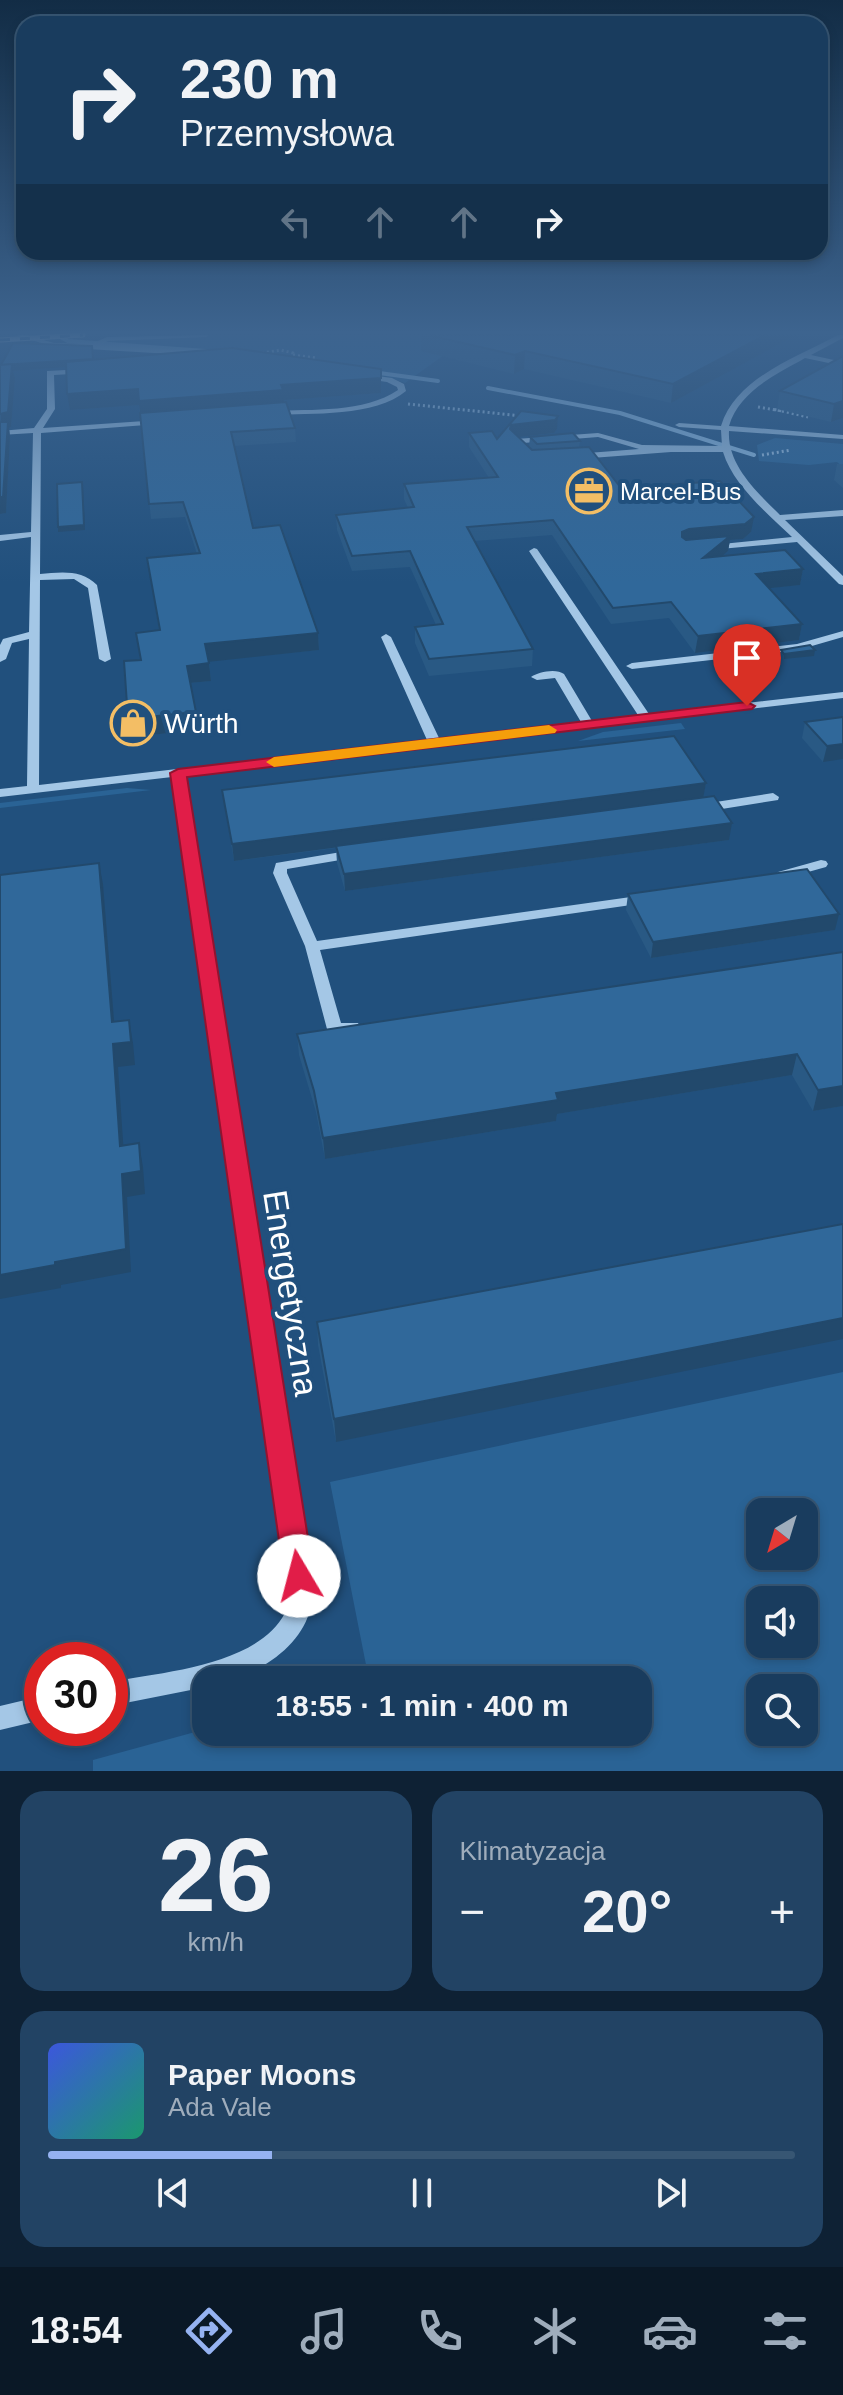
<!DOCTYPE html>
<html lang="pl">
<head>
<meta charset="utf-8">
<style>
	:root { --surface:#193c5e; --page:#224364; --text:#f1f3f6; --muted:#9fadbc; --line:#375673; --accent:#95b2f1 }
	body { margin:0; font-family:Arial,sans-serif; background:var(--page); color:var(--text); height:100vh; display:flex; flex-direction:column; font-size:30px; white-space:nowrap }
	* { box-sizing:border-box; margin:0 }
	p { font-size:26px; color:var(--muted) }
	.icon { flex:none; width:44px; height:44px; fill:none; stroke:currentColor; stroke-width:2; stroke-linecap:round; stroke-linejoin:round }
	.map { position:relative; height:1771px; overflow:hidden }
	.side { display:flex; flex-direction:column; gap:20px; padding:20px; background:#0e2134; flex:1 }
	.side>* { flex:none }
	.top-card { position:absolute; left:16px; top:16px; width:812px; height:244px; border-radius:24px; box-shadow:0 4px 12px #0003,0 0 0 2px var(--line); background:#193c5e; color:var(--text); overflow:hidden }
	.needle { width:52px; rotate:218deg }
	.tools { position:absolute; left:746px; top:1498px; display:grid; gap:16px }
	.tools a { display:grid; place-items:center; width:72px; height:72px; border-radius:16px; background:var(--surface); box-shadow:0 4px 12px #0003,0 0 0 2px var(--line); font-size:40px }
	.speed { position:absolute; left:24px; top:1642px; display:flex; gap:16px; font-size:40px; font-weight:700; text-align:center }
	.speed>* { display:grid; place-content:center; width:104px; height:104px; border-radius:50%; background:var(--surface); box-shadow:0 4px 12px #0003,0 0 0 2px var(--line); line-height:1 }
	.speed .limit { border:12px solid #d22; background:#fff; color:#111 }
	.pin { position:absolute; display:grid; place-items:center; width:68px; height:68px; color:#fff; margin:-82px -34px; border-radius:50% 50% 50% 0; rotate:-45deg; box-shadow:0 0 8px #0007 }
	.pin .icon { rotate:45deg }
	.me { position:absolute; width:88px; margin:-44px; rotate:352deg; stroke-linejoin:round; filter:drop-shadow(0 0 6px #0008) }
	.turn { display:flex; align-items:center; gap:28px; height:168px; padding:0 32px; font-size:36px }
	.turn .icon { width:104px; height:104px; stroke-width:2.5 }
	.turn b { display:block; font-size:56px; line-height:68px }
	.lanes { display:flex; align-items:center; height:76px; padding:0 32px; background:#0003; justify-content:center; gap:40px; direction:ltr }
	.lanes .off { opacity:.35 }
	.big { font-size:60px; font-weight:600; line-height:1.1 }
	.side .card { flex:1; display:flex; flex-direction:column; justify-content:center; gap:12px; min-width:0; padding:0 28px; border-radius:24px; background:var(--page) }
	.side .dial { align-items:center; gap:0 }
	.dial b { font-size:104px; line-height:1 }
	.song { display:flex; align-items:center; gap:24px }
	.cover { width:96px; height:96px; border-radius:12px; background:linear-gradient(135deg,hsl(230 70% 55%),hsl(160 70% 35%)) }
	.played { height:8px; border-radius:4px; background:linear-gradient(90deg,var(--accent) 30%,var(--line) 30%) }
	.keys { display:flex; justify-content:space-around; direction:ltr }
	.heat { display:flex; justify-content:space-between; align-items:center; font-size:44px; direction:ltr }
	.side .tiles { flex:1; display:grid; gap:20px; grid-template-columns:1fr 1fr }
	.card:last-child { grid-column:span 2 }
	.trip { position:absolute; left:192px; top:1666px; width:460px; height:80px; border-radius:24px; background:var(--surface); box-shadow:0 4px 12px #0003,0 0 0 2px var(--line); font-weight:600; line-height:80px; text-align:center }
	.tabs { display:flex; height:128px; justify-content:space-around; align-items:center; background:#0a1826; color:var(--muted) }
	.tabs .icon { width:56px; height:56px }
	.tabs .on { color:var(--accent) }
	.tabs b { font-size:36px; color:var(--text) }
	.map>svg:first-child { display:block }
</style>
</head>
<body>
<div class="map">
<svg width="843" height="1771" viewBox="0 0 843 1771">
	<rect width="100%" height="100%" fill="#21507d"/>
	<g fill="#2a6395" fill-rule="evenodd">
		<path d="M223,335H539L451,350L405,383L387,377L192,351L101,345L106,341Z"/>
		<path d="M775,438L843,444V467L837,462L809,465L759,461L757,445Z"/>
		<path d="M681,723L685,729L578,741L603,732Z"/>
		<path d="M127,788L151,790L0,808V803Z"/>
		<path d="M843,1372V1771H93V1760L206,1729V1732H638V1680H369L330,1482ZM760,1512H804V1556H760ZM760,1600H804V1644H760ZM760,1688H804V1732H760Z"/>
	</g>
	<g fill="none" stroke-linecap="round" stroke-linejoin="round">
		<g stroke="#97c3e8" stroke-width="4">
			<path d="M62,338L68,341L219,352"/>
			<path d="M372,372L438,381"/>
			<path d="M488,388L620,413L754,455"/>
		</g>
		<g stroke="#a4c7e6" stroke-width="3" stroke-dasharray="2 3" stroke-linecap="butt">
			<path d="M262,353L281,350L293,353L291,359"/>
			<path d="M293,355L316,358"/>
			<path d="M408,404L522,416"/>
			<path d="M758,407L782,411L772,409"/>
			<path d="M782,411L808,417"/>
			<path d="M762,455L791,450"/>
		</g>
		<g fill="#a4c7e6" fill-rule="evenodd">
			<path d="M16,335H26L54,343L91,344L107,337L209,335L206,337L108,341L101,345L207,352L204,356L54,347Z"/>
			<path d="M838,335H843V338L811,355L843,362V366L805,358L800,361C772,376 738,394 729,426L843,435V439L729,431C727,465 758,493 780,515L843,510V516L785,520L843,576V585L839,584L797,542L709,550V546L712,545L792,537C767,513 733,485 723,452H671L578,459L575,458V454L639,449L598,437L523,443L529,450L525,453L512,441L516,439L598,433L642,445L722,446L721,430L679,427L675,425L679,423L721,426C736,377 798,357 838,335Z"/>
			<path d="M85,369L89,371L88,373L54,375L55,409L43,428L159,420L163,422L159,424L41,433L40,574C60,572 82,569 97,585L111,659L105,662L99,659L88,588L74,579L40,580L39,785L427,740L381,637L386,634L391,637L439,738L581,722L555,678L537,680L531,677C538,672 556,668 564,674L592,721L638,715L529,551L534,548L537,549L649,714L843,692V698L185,775L310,1576C310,1588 312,1601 309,1613C300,1645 262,1672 231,1679C223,1681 214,1680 206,1680V1687L110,1706V1682C162,1672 257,1666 285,1613C290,1603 287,1587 288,1576L172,777L0,797V789L27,786L29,639L12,643L6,659L0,662V645L3,639L29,632L31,537L0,541V535L31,532L33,433L0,435V431L34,428L47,409V371Z"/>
			<path d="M363,374L392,378L404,384L406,391C375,417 311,413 272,415L268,413L272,411C312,409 364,413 398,390L397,387L387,382L360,378L359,376Z"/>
			<path d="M843,631V637L798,650L632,669L626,666L632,663L797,644Z"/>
			<path d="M773,793L779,797L778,800L703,812L696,808L703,804Z"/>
			<path d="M353,850L358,851L360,854L358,857L287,869V873L317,941L645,895L652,899L645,903L320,950L341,1023H358L360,1027L358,1031L335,1035L329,1033L327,1029L305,946L273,873L276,863Z"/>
			<path d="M821,860L826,861L828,864L826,867L783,879L776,875L778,872Z"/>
			<path d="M42,1696V1720L0,1730V1706Z"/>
		</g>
		<g stroke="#fff" stroke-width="5">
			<path id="rail" d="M0,340L83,335"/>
		</g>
		<use href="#rail" stroke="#21507d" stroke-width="3" stroke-dasharray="10" stroke-linecap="butt"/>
	</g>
	<g fill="#295984">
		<path d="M421,335H796L671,403L524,369L514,374L421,351Z"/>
		<path d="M843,356V418L831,422L777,409L780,391Z"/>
		<path d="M93,360L381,393L284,400L295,428L296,442L234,446L253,528L318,633L319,650L209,661L211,681L190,683L198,730L131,737L128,719L140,660L136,633L159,630L147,558L197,554L185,517L151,519L139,405L70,410L66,367L13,371L15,378L11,427L9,428L10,437L6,513L0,514V365Z"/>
		<path d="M557,429L554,433L519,437L532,450H534L529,446L530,437L580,441L579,448L621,488L751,532L743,539L730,540L728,551L721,556L803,569L800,585L769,588L802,624L799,640L695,653L669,618L611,624L552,535L475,541L533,649L532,666L429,676L415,643V627L436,625L410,567L352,571L337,530L336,515L408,508L404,499V484L489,478L469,447V433L497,439Z"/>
		<path d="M837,464H843V488L834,480Z"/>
		<path d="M843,717L823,762L802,738L805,722Z"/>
		<path d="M706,783L703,797L729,840L345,891L337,863L336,848L234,861L222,790Z"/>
		<path d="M628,894L835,930L651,958L626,910Z"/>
		<path d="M843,952V1106L813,1111L792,1075L557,1114L556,1121L325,1159L316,1112L299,1055L297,1034Z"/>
		<path d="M843,1224L336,1442L318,1345L317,1322Z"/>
	</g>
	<g fill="#22496c">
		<path d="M765,335H796L671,403L673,384Z"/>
		<path d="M92,346L94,365L13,371L15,378L11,427L9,428L10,437L6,513L0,514L1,365Z"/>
		<path d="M525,351L524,369L514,374L515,355Z"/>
		<path d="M381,369V393L284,400V406L141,417L139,405L70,410L67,394L138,389L281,385Z"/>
		<path d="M843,401V418L831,422L834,404Z"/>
		<path d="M558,416L557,429L554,433L511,438V425Z"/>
		<path d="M83,487L85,530L58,532V527Z"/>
		<path d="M754,517L751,532L743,539L730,540L728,551L701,574L680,547L682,532L689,529Z"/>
		<path d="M803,569L800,585L753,590L756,574Z"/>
		<path d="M802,624L799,640L695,653L698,636Z"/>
		<path d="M318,633L319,650L207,662L205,644Z"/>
		<path d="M815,650L814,656L784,659V654Z"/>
		<path d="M209,663L211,681L189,683L187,666Z"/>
		<path d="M196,712L198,730L131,737L128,719Z"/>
		<path d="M843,744V759L823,762L827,746Z"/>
		<path d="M706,783L703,799L234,861L232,844Z"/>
		<path d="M732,823L729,840L345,891L344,874Z"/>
		<path d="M99,863L103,884L116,1044L129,1020L133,1043L135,1065L118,1067L125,1170L120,1146Z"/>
		<path d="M839,914L835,930L651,958L653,942Z"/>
		<path d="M797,1054L792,1075L557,1114L556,1121L325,1159L323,1138L556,1093Z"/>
		<path d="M843,1086V1106L813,1111L818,1090Z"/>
		<path d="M139,1143L143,1167L145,1194L127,1197L131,1272L61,1285V1288L0,1299V1275L55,1262L122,1174Z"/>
		<path d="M843,1318V1339L336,1442L334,1419Z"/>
	</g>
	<g fill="#30689a" stroke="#22496c" stroke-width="2">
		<path d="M428,335H765L673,384L525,351L515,355Z"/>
		<path d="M13,343L92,346L93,359L1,365Z"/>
		<path d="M232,348L381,369V378L281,385L283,390L139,401L138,389L67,394L66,362Z"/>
		<path d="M843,356V401L834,404L780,391Z"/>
		<path d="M12,364L8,412L0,414V365Z"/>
		<path d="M286,402L295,428L231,432L253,528L280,525L318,633L205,644L209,663L187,666L196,712L128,719L124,661L141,660L136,633L160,630L147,558L200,553L183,502L149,504L140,413Z"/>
		<path d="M521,411L558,416L555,420L511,425L510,429L532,450L589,447L621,488L720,481L754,517L745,524L689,529L682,532V537L686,540L730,536L703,558L785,550L803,569L756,574L802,624L698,636L671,602L613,608L553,520L467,527L533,649L429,659L415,627L443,624L410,551L352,556L336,515L414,507L404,484L498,477L469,433L492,431L497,439Z"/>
		<path d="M0,422H8L3,497H0Z"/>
		<path d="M573,433L580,441L537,444L530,437Z"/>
		<path d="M82,482L84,525L58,527L57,484Z"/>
		<path d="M810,645L815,650L784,654L781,650Z"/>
		<path d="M843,717V744L827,746L805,722Z"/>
		<path d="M674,736L706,783L232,844L222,790Z"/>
		<path d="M714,796L732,823L344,874L336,846Z"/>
		<path d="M99,863L112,1022L129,1020L131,1042L113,1044L120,1146L139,1143L141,1171L122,1174L126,1249L55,1262V1265L0,1275V875Z"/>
		<path d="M807,869L839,914L653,942L628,894Z"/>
		<path d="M843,952V1086L818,1090L797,1054L556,1093L558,1100L323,1138L314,1091L297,1034Z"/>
		<path d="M843,1224V1318L334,1419L317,1322Z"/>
	</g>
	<linearGradient id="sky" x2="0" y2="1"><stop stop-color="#122c45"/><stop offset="0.57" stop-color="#3d648f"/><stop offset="1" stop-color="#3d648f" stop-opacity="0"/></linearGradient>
	<rect width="843" height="583" fill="url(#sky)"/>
	<path fill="#e11d48" stroke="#92132f" stroke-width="2" d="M747,702L755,706L752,709L187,777L314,1576L310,1587L299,1591L288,1587L284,1576L170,773L178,769Z"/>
	<path fill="#f59e0b" d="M549,725L557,730L555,733L274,767L266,762L274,757Z"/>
	<defs>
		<g id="office-ring" transform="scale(2.3)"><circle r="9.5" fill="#21507d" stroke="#f3be65" stroke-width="1.5"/><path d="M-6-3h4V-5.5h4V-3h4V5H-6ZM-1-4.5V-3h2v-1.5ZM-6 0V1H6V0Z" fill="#f3be65"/></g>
		<g id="shop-ring" transform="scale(2.3)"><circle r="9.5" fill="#21507d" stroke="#f3be65" stroke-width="1.5"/><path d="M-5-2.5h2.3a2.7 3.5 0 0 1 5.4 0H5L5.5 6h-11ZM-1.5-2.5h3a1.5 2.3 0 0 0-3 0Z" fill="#f3be65"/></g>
	</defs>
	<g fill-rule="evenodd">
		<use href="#office-ring" x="589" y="491"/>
		<use href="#shop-ring" x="133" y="723"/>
	</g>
	<g text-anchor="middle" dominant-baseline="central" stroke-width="8" stroke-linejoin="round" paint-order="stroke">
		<g font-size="24" fill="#fff" stroke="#21507d" text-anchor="start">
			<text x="620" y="491">Marcel-Bus</text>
		</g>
		<g font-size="28" fill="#fff" stroke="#21507d" text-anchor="start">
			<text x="164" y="723">Würth</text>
		</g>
		<g font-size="34" fill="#fff" stroke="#21507d">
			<text transform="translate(291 1293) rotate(81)">Energetyczna</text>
		</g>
	</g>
</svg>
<div class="tools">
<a><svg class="needle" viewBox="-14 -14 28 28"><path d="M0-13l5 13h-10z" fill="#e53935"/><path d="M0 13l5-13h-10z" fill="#9fadbc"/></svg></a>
<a><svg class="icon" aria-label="sound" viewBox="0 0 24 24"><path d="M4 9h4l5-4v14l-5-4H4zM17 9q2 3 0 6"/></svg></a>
<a><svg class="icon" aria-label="search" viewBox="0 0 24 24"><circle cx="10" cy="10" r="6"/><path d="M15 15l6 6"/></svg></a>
</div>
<div class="speed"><div class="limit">30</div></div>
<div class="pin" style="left:747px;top:706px;background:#d93025"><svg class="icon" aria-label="arrive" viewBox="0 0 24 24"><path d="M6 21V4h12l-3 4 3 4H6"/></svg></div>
<svg class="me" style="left:299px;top:1576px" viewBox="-20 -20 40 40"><circle r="19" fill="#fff"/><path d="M0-13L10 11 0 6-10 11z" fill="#e11d48"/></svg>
<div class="trip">18:55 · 1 min · 400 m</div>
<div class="top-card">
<div class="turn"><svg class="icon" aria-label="right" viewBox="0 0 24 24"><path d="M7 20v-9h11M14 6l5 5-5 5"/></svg><div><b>230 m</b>Przemysłowa</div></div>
<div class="lanes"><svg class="icon off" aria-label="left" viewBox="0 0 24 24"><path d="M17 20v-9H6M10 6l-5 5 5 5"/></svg><svg class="icon off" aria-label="ahead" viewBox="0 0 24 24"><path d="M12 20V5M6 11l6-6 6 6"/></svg><svg class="icon off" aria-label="ahead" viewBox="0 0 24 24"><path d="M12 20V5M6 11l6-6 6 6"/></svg><svg class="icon" aria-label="right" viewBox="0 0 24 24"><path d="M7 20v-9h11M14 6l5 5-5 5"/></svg></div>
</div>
</div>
<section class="side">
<div class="tiles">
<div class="card dial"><b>26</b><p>km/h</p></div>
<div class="card"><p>Klimatyzacja</p>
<div class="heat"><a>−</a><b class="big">20°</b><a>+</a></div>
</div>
<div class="card">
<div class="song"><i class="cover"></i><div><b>Paper Moons</b><p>Ada Vale</p></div></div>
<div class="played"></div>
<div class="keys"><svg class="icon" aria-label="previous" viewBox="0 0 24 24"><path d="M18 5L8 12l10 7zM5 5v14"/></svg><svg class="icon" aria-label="pause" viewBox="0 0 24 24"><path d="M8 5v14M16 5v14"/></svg><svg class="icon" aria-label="next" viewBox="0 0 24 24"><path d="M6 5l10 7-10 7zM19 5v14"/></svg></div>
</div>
</div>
</section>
<nav class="tabs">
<b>18:54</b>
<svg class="icon on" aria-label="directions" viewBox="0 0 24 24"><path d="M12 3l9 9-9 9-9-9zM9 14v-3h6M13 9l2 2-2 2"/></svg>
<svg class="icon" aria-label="music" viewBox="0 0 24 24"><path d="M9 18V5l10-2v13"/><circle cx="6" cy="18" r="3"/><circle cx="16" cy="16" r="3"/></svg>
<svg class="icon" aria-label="phone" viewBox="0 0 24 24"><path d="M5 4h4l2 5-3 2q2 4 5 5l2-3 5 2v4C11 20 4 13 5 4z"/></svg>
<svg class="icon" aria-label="climate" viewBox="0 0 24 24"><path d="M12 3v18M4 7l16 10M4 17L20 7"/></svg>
<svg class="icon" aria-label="car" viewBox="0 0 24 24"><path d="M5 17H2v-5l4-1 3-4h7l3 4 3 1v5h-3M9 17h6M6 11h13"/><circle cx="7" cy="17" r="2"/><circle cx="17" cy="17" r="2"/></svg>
<svg class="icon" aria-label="filters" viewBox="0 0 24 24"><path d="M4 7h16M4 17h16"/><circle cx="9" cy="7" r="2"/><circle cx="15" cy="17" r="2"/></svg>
</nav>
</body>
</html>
